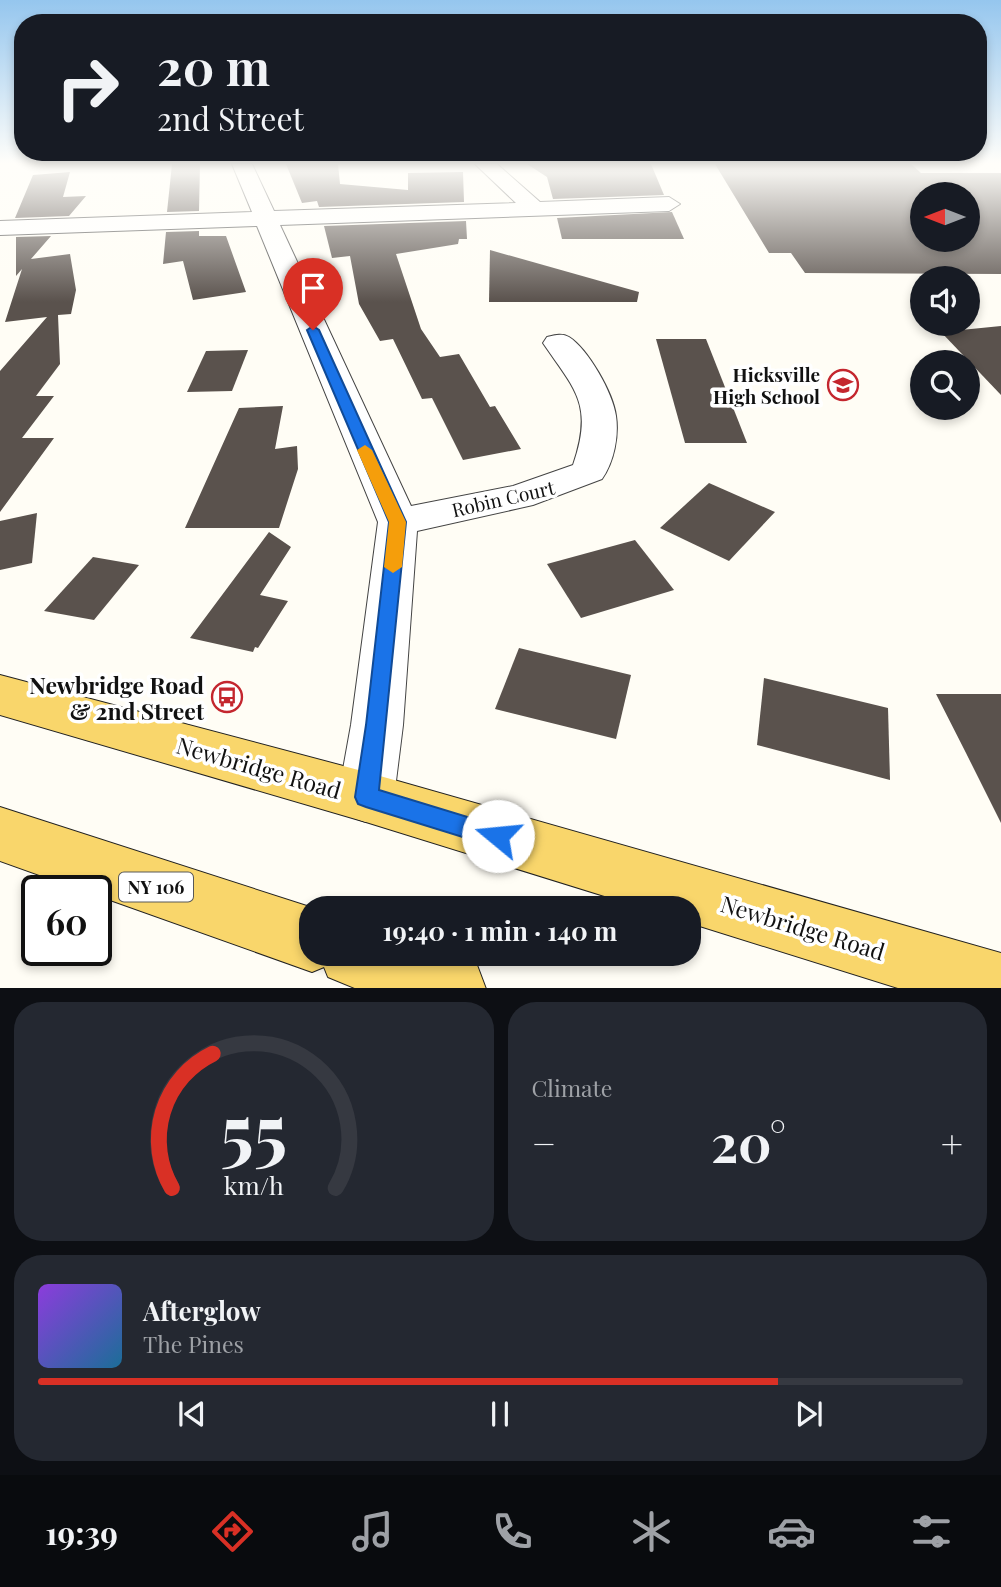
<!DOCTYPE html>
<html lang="en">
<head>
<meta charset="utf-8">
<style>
	:root { --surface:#171b24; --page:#242831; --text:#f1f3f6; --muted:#9ea1a6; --line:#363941; --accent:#d93025 }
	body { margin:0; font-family:"Playfair Display",serif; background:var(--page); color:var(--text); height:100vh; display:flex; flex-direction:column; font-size:26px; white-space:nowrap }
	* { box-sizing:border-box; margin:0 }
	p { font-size:23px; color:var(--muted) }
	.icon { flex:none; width:38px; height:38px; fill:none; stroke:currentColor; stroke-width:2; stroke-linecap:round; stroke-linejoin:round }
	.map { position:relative; height:988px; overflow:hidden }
	.drawer { display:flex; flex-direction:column; gap:14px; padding:14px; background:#0d0f14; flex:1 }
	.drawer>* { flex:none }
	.guide { position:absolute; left:14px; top:14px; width:973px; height:147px; border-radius:28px; box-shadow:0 4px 10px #0003; background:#171b24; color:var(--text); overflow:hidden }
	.needle { width:46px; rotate:270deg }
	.buttons { position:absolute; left:910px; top:182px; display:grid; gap:14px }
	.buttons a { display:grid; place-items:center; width:70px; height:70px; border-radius:50%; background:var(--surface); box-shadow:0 4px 10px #0003; font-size:35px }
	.speed { position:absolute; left:21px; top:875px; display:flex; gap:14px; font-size:35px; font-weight:700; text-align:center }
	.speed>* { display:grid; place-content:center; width:91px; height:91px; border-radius:50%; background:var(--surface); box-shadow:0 4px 10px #0003; line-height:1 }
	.speed .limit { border:4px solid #111; border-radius:10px; background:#fff; color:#111 }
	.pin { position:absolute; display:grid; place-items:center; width:60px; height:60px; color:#fff; margin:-72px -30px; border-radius:50% 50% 50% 0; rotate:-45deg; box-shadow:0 0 7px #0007 }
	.pin .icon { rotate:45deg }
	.me { position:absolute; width:77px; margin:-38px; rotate:287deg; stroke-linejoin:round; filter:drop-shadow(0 0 5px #0008) }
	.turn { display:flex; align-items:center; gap:24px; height:147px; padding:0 28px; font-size:32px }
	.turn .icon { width:91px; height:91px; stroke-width:2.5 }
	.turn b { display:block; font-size:49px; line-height:60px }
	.big { font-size:52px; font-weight:700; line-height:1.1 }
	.drawer .card { flex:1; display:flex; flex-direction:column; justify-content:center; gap:10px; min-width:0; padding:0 24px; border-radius:28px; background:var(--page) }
	.drawer .dial { align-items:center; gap:0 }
	.dial svg { height:182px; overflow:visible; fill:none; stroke:var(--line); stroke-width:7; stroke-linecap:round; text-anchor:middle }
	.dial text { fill:var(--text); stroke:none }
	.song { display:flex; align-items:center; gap:21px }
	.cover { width:84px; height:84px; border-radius:10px; background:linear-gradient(135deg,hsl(270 70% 55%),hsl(200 70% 35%)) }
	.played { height:7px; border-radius:4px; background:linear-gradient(90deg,var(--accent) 80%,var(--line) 80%) }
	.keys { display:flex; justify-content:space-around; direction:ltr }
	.heat { display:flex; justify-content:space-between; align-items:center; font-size:38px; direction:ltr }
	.drawer .tiles { flex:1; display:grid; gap:14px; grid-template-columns:1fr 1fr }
	.card:last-child { grid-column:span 2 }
	.trip { position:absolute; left:299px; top:896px; width:402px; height:70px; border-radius:28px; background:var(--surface); box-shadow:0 4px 10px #0003; font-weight:700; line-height:70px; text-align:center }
	.tab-bar { display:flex; height:112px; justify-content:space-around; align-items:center; background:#090b0e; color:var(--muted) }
	.tab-bar .icon { width:49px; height:49px }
	.tab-bar .current { color:var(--accent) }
	.tab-bar b { font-size:32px; color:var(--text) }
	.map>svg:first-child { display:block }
</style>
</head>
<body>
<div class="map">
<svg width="1001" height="989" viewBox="0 0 1001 989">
	<rect width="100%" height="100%" fill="#fffdf5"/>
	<g fill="#5a524d" fill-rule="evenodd">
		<path d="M172,164H200L199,211L167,212Z"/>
		<path d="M286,164H338L340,184L408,190V173L463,172L464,202L319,207L317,201L302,203Z"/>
		<path d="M527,164H651L664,195L553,199L547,177Z"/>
		<path d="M715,164H911L921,173H1001V274L805,273L791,253H769ZM922,194H968V240H922Z"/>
		<path d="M70,172L63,197L86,196L69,216L15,218L33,175Z"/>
		<path d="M672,212L684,239H562L557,218Z"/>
		<path d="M466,221L467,239H459L458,244L396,254L421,329L440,357L459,354L490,407L495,406L521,449L463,460L432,398L422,399L393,339L380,341L359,304L350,256L332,258L324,226Z"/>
		<path d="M199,231V236H226L246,292L193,300L183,261L163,264L166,232Z"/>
		<path d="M51,236L31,259L70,254L76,290L71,314L58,315L60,364L36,396H54L22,438H54L0,512V371L47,317L5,322L22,269L16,276V237Z"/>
		<path d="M490,250L639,292L637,302H489Z"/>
		<path d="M1001,326V395L941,332Z"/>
		<path d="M656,339H706L747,443H685Z"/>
		<path d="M248,350L232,391L187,392L206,351Z"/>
		<path d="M283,406L275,449L297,446L298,469L279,528H185L239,408Z"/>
		<path d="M709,483L775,512L729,561L660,528Z"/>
		<path d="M37,513L32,563L0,570V521Z"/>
		<path d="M269,532L291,547L260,595L288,601L258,648L255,647L253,652L190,638Z"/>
		<path d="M635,540L674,590L581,618L547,564Z"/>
		<path d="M93,557L139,565L94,620L44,611Z"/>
		<path d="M519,648L631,675L616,739L495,709Z"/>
		<path d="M764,678L888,708L890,780L757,745Z"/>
		<path d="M936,694H1001V823L966,753Z"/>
	</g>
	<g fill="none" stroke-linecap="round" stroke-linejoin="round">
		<g stroke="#444" stroke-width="2">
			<path id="minor" d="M232,164H252L274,211L516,203L475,164H497L540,202L669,197L680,204L669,211L280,225L411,506L513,486L573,465C594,404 575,390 543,343L547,337C555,335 562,333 569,337C588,349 613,393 616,416C619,436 614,462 602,479L533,505L417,531L403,725L394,797L386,815L366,822L346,815L338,797L351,725L378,522L257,226L0,235V221L252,212Z"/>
		</g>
		<g stroke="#222" stroke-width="2">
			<g id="major">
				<path d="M0,675L366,772L1001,953V989H901L690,923V908H643L366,822L0,715Z"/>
				<path d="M0,807L313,908L312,954H448L477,965L486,989H357L328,977L324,967L312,972L96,895V891H84L0,861Z"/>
			</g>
		</g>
		<use href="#minor" fill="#fff" fill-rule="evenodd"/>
		<use href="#major" fill="#f9d66b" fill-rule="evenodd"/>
	</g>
	<linearGradient id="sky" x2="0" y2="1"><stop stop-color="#95c6ee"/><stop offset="0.54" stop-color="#fffefa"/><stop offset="1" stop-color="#fffefa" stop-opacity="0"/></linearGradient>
	<rect width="1001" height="302" fill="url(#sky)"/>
	<path fill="#1a73e8" stroke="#114b97" stroke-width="2" d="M313,326L319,330L406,522L379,790L507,829L510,836L507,844L498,848L366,807L358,804L355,797L366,725L389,522L307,330Z"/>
	<path fill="#f59e0b" d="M365,445L372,450L406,522L402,567L393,573L384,567L389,522L357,450Z"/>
	<defs>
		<g id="school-ring" transform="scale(1.575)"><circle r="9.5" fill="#fff" stroke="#c4262e" stroke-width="1.5"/><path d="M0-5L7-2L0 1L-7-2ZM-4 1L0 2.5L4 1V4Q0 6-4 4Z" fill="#c4262e"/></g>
		<g id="bus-ring" transform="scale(1.575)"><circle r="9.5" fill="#fff" stroke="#c4262e" stroke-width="1.5"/><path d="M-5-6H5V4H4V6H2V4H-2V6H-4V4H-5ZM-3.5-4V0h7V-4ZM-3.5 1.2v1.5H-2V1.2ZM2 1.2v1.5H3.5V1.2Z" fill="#c4262e"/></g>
	</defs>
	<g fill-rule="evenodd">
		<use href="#school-ring" x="843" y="385"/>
		<use href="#bus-ring" x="227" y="697"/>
	</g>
	<g text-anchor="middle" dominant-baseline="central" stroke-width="7" stroke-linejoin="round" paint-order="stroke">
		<rect fill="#fff" stroke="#585858" stroke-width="2" x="119" y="872.5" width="74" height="29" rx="5"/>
		<g font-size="18" font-weight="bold" fill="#111">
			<text x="156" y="887">NY 106</text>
		</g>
		<g font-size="19" font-weight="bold" fill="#111" stroke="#fff" text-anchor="end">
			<text x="820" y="374">Hicksville<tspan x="820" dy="22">High School</tspan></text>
		</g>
		<g font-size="19" fill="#111" stroke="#fff">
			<text transform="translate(503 498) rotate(-13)">Robin Court</text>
		</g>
		<g font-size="23" font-weight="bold" fill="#111" stroke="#fff" text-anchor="end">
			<text x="204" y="684">Newbridge Road<tspan x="204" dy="26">&amp; 2nd Street</tspan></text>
		</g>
		<g font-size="23" fill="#111" stroke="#fff">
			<text transform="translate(259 767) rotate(16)">Newbridge Road</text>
			<text transform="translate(803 927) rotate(17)">Newbridge Road</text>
		</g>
	</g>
</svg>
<div class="buttons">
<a><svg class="needle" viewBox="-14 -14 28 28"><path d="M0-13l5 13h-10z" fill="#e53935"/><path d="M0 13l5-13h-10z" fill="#9ea1a6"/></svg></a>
<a><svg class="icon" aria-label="sound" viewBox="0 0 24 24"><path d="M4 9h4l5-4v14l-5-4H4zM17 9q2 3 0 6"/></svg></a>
<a><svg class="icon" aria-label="search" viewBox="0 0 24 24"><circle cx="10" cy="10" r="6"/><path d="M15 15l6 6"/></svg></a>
</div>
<div class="speed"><div class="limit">60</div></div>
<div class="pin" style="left:313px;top:330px;background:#d93025"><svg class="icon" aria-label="arrive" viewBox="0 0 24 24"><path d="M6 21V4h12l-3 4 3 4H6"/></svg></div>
<svg class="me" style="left:498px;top:836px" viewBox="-20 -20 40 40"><circle r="19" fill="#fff"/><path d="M0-13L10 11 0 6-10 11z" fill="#1a73e8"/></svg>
<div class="trip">19:40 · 1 min · 140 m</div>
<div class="guide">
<div class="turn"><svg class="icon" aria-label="right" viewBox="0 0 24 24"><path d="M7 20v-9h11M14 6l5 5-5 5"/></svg><div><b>20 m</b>2nd Street</div></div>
</div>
</div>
<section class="drawer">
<div class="tiles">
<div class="card dial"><svg viewBox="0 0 100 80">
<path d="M14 69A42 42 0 1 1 86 69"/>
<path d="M14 69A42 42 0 0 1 32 10" stroke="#d93025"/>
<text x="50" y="56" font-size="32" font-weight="700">55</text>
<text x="50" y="72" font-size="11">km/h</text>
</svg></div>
<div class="card"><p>Climate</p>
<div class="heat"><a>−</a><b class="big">20°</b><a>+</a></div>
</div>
<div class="card">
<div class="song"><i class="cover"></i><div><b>Afterglow</b><p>The Pines</p></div></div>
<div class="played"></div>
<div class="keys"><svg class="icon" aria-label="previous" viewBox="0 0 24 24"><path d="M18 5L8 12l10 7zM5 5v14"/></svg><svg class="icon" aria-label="pause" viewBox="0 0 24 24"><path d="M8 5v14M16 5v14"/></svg><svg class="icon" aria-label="next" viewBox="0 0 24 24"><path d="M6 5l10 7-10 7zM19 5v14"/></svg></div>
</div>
</div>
</section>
<nav class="tab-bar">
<b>19:39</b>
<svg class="icon current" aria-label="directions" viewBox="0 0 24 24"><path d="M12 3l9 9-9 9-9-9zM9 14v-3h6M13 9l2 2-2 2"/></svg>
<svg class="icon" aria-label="music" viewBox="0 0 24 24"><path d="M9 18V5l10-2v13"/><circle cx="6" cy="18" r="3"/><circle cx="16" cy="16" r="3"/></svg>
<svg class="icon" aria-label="phone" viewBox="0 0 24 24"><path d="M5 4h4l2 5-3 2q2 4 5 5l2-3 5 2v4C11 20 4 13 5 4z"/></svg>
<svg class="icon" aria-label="climate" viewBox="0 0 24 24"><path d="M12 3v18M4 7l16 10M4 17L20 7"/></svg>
<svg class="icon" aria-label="car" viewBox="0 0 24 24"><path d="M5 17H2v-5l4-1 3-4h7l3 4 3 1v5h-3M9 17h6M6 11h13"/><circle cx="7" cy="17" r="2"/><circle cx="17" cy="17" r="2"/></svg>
<svg class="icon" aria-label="filters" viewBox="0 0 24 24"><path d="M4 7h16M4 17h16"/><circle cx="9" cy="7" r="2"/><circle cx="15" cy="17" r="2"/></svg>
</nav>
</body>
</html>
